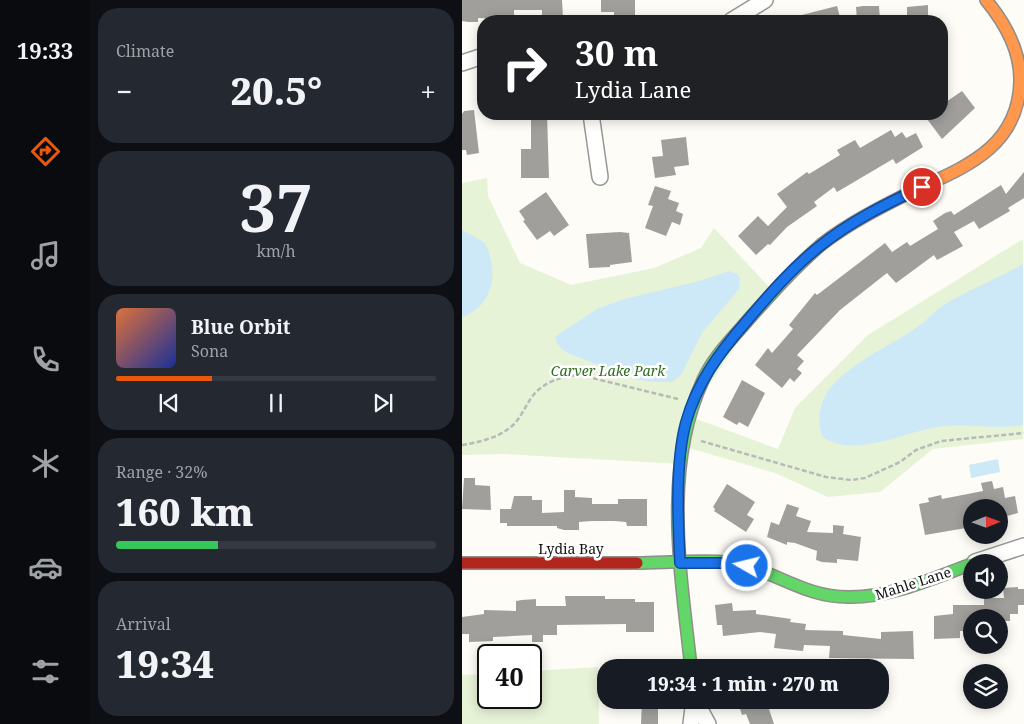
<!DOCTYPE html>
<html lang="en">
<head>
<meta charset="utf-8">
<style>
	:root { --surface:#171b24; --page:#242831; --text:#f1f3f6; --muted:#9ea1a6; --line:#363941; --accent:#ea580c }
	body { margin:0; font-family:"Noto Serif",serif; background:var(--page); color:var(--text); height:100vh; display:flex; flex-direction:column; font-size:19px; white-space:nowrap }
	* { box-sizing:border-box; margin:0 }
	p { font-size:16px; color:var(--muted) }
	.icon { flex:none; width:28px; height:28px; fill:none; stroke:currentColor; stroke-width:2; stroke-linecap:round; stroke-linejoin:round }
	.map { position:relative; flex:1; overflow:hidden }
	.drawer { display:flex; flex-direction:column; gap:8px; padding:8px; background:#0d0f14; width:372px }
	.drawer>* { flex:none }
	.banner { position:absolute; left:15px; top:15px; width:471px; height:105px; border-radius:20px; box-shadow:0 2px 12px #0003; background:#202124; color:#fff; overflow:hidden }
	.needle { width:32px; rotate:89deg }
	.tools { position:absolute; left:501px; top:499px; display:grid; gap:10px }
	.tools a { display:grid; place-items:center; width:45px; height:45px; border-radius:50%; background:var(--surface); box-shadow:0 2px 12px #0003; font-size:25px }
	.speed { position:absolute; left:15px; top:644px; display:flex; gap:10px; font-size:25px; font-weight:700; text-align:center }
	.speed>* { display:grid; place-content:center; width:65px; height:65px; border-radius:50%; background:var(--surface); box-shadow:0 2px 12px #0003; line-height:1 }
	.speed .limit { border:2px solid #111; border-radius:8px; background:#fff; color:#111 }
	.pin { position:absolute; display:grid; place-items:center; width:42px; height:42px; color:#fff; margin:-21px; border:2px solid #fff; border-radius:50%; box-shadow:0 1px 5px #0007 }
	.me { position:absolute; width:55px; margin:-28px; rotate:278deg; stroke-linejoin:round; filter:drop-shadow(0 0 4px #0008) }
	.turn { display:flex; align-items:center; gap:18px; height:105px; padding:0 15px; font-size:22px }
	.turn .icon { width:65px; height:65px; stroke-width:2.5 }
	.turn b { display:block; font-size:35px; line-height:42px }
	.big { font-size:38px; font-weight:800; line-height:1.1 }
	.drawer .card { flex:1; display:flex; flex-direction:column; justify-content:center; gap:8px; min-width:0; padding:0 18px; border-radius:20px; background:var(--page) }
	.drawer .dial { align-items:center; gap:0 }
	.dial b { font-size:65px; line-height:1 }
	.song { display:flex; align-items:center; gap:15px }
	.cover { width:60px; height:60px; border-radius:8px; background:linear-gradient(135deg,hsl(20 70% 55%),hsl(230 70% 35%)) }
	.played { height:5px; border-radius:2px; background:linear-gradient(90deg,var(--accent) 30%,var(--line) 30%) }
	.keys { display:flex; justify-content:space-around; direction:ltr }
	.heat { display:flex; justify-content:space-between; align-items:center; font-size:28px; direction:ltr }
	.charge { height:8px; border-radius:4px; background:linear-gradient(90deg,#34c759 32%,var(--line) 0) }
	.trip { position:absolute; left:135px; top:659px; width:292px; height:50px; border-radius:20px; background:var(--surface); box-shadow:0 2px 12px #0003; font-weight:800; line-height:50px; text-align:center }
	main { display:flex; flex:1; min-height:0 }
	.tab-bar { display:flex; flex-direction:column; width:90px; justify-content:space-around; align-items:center; background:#090b0e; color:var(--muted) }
	.tab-bar .icon { width:35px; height:35px }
	.tab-bar .current { color:var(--accent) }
	.tab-bar b { font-size:22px; color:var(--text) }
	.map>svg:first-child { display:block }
</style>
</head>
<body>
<main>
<nav class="tab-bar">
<b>19:33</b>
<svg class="icon current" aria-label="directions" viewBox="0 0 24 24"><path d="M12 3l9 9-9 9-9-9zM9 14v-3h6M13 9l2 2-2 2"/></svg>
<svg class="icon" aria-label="music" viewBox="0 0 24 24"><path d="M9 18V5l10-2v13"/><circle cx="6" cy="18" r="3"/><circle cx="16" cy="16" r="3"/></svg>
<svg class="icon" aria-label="phone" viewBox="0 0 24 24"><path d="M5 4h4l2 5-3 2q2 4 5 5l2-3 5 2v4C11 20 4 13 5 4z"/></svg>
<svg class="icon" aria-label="climate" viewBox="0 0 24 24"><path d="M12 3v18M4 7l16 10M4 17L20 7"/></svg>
<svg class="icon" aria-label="car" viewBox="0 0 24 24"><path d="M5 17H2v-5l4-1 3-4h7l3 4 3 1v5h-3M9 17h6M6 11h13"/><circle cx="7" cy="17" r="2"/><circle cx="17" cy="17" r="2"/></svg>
<svg class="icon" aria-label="filters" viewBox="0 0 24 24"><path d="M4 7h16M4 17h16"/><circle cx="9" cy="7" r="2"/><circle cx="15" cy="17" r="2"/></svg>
</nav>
<section class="drawer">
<div class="card"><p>Climate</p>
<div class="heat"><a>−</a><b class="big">20.5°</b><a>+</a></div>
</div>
<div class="card dial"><b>37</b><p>km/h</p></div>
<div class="card">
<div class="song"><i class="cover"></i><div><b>Blue Orbit</b><p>Sona</p></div></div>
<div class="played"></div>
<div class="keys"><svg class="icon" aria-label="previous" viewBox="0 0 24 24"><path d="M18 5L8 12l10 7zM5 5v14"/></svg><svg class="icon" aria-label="pause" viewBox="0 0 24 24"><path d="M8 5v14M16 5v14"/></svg><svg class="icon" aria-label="next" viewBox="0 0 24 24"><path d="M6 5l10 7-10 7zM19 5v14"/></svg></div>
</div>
<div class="card"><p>Range · 32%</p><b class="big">160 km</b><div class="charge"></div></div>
<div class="card"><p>Arrival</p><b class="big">19:34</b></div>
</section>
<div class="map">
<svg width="562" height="724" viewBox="0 0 562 724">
	<rect width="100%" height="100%" fill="#fdfcf7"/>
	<g fill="#e7f3d7">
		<path d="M25,178L26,196L58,263L109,285L192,268L239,248L252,228L311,291L226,416L316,449L333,408L406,335L561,239V439L471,449L418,492L366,497L313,473L220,446L219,464L43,454L0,455V183Z"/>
		<path d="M136,667L137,724H0V675L26,674V698H69V671Z"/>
	</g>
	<g fill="#cde8f7">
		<path d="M0,230L22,242C37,269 33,305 0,317Z"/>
		<path d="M561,264V425C535,430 509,423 482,426C448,429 391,461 360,436C356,423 357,408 363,396C380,366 427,347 454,328C464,322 471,312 480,306C506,290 535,279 561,264Z"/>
		<path d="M267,271L275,274L278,278L277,289L240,333L219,375L210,382H189L171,378L108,354C101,350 93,346 94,336L135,309L162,299L238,281Z"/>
		<path d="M536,459L538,472L509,478L507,465Z"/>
	</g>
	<g fill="#a19f9c">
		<path d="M0,0H100L101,17H80V10H52V19L16,18V22H6L0,21Z"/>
		<path d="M139,0H173V15L152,16V12H139Z"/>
		<path d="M466,5V21H445V7Z"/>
		<path d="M375,6L379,21H333L332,17Z"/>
		<path d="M401,6H417L418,21H395L394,7Z"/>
		<path d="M500,91L513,108L480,139L465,119L472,114H480V107L485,103L484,102Z"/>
		<path d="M12,110L17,153L5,155L4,150H0V114L2,111Z"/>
		<path d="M69,114H85L87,178H59V149H69Z"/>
		<path d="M429,130L433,137L440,132L444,138L454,133L461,147L434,164L431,159L375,192L372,187L352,202L355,206L325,227L308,245L306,244L294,255L276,236L296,216L306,226L325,207L315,194L345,172L347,174L378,155L375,150L393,140L398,148Z"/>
		<path d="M224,137L227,165L212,167L214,175L193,178L190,157L201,156L199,140Z"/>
		<path d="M562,172V198L546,208L548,211L517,229L512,221L492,232L501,246L475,260L472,255L434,283L425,273L378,310L335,355L342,361L335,369L340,373L332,382L328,378L320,388L293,365L306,348L310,353L331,329L327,325L353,293L355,295L423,243L430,252L445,242L448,246L476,229L471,221L483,213L489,211L492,215L539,185L544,194Z"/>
		<path d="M193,186L209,191L206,199L217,203L214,211L221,214L218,225L210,222L204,236L183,228L191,206L186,205Z"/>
		<path d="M84,192L107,225L92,236L88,231L75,240L61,221L63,220L57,211Z"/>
		<path d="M158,232L167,233L170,262L148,265V267L127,268L124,234Z"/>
		<path d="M280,380L303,393L286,427L277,422L275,425L261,417Z"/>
		<path d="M2,478H13V485L28,486L29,510L0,509Z"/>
		<path d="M530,481L532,489L541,487L543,498L553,496L556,513L538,518V508H510V527L463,535L457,504L467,502L466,498L479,495L480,499L521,491L519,483Z"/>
		<path d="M265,484L293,502L285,515L292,519L284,532L252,511L253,509L251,507Z"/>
		<path d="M102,490H113V497L130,498V504H156V499H185V526H165L164,522L152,521H130L117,522V530H102L95,528V526H45V523H38V509H49L52,496H70V500H80V513L102,512Z"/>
		<path d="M325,504L337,508L334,516L349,521L345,532L371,533V525L382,526L381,534L399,537L396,561L375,559V563L360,562L354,560L355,551L333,543L325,542V545L305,537L309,522L317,525Z"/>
		<path d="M556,587V589H562V605H556V614H548V621H538V618H510V622H505L506,631H498V638L472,639V616L491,614V605H522V598H542L541,588Z"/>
		<path d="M103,596H143V599H173V602H192V632H164V624L95,625V635H81V642H70V635L31,637V641L7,642V634H0V617L22,614V610L54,611V601L60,600L74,599V606H104Z"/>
		<path d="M270,603L271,611L294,610V614L329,619L328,622L344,624L343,630L381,631V635L419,639V632L451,631L452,659L367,658L368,646L342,645L341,651L312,648L314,634L298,632L261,636L260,625H255L253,605Z"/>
		<path d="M180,700H196V724H179Z"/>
		<path d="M275,700H304L312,724H288L284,714L280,715Z"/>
	</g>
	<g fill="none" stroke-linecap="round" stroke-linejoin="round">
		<g stroke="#979795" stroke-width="18">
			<g id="street">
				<path d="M269,21L303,0"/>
				<path d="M0,63L21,56"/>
				<path d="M129,114L138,177"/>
				<path d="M513,562L562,546"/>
				<path d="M233,700L246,724"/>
				<path d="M229,724L232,700"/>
			</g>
		</g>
		<g stroke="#8e8d8b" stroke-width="14">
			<g id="fast">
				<path d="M175,563C204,563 255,558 281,565C319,575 345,597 386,597C429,598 471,578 510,564"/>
				<path d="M229,668C219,574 200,469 241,380C251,357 270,339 286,320C310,293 333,267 360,244"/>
			</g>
		</g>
		<g stroke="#8e8d8b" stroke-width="14">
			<path id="slow" d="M360,244C386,224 415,209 445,194C497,169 556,151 558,82C559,52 543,23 524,0"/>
		</g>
		<g stroke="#8e8d8b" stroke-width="14">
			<path id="jam" d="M0,563H175"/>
		</g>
		<g stroke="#b9b9b8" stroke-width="2.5" stroke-dasharray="5 2.5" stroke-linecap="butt">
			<path d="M239,441L364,477L389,480L403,478L438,462L454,450L479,441L562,433"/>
			<path d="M0,445C18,442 36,438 50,426C57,420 61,411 66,403C77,383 96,377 118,375L216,399"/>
		</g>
		<use href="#street" stroke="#fffffe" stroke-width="15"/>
		<use href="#fast" stroke="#63d668" stroke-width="11"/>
		<use href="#slow" stroke="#ff974d" stroke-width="11"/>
		<use href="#jam" stroke="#b3261e" stroke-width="11"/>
	</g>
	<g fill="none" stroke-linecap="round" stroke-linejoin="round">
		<g stroke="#114b97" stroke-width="12">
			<path id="route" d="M285,566L263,563H218C216,521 213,462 224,422C235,383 257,353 284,322C307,295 330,268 358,246C389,221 424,204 460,187"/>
		</g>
		<use href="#route" stroke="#1a73e8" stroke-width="9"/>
	</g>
	<g text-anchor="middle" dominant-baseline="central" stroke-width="5" stroke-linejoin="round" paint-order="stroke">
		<g font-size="14" font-style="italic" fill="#2f6b1f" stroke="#fff">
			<text x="146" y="370">Carver Lake Park</text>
		</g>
		<g font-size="14" fill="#111" stroke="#fff">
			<text x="109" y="548">Lydia Bay</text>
			<text transform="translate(451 583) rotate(-18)">Mahle Lane</text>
		</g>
	</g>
</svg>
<div class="tools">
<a><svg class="needle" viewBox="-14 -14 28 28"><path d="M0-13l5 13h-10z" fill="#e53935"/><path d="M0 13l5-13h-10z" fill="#9ea1a6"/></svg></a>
<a><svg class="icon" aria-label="sound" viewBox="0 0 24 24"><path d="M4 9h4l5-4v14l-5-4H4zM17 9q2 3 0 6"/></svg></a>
<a><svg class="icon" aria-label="search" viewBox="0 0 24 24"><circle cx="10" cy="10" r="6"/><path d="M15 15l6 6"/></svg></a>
<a><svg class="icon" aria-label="layers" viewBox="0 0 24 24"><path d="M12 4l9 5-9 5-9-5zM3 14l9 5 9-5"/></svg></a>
</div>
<div class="speed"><div class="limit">40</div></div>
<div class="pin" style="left:460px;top:187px;background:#d93025"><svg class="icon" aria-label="arrive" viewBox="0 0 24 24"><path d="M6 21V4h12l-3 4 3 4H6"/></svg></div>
<svg class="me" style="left:285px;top:566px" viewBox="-20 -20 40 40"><circle r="17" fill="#1a73e8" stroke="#fff" stroke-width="3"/><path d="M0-11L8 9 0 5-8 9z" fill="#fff"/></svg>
<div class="trip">19:34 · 1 min · 270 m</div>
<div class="banner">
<div class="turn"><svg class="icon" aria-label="right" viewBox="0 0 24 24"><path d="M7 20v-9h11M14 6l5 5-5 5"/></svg><div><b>30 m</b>Lydia Lane</div></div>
</div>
</div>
</main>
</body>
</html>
